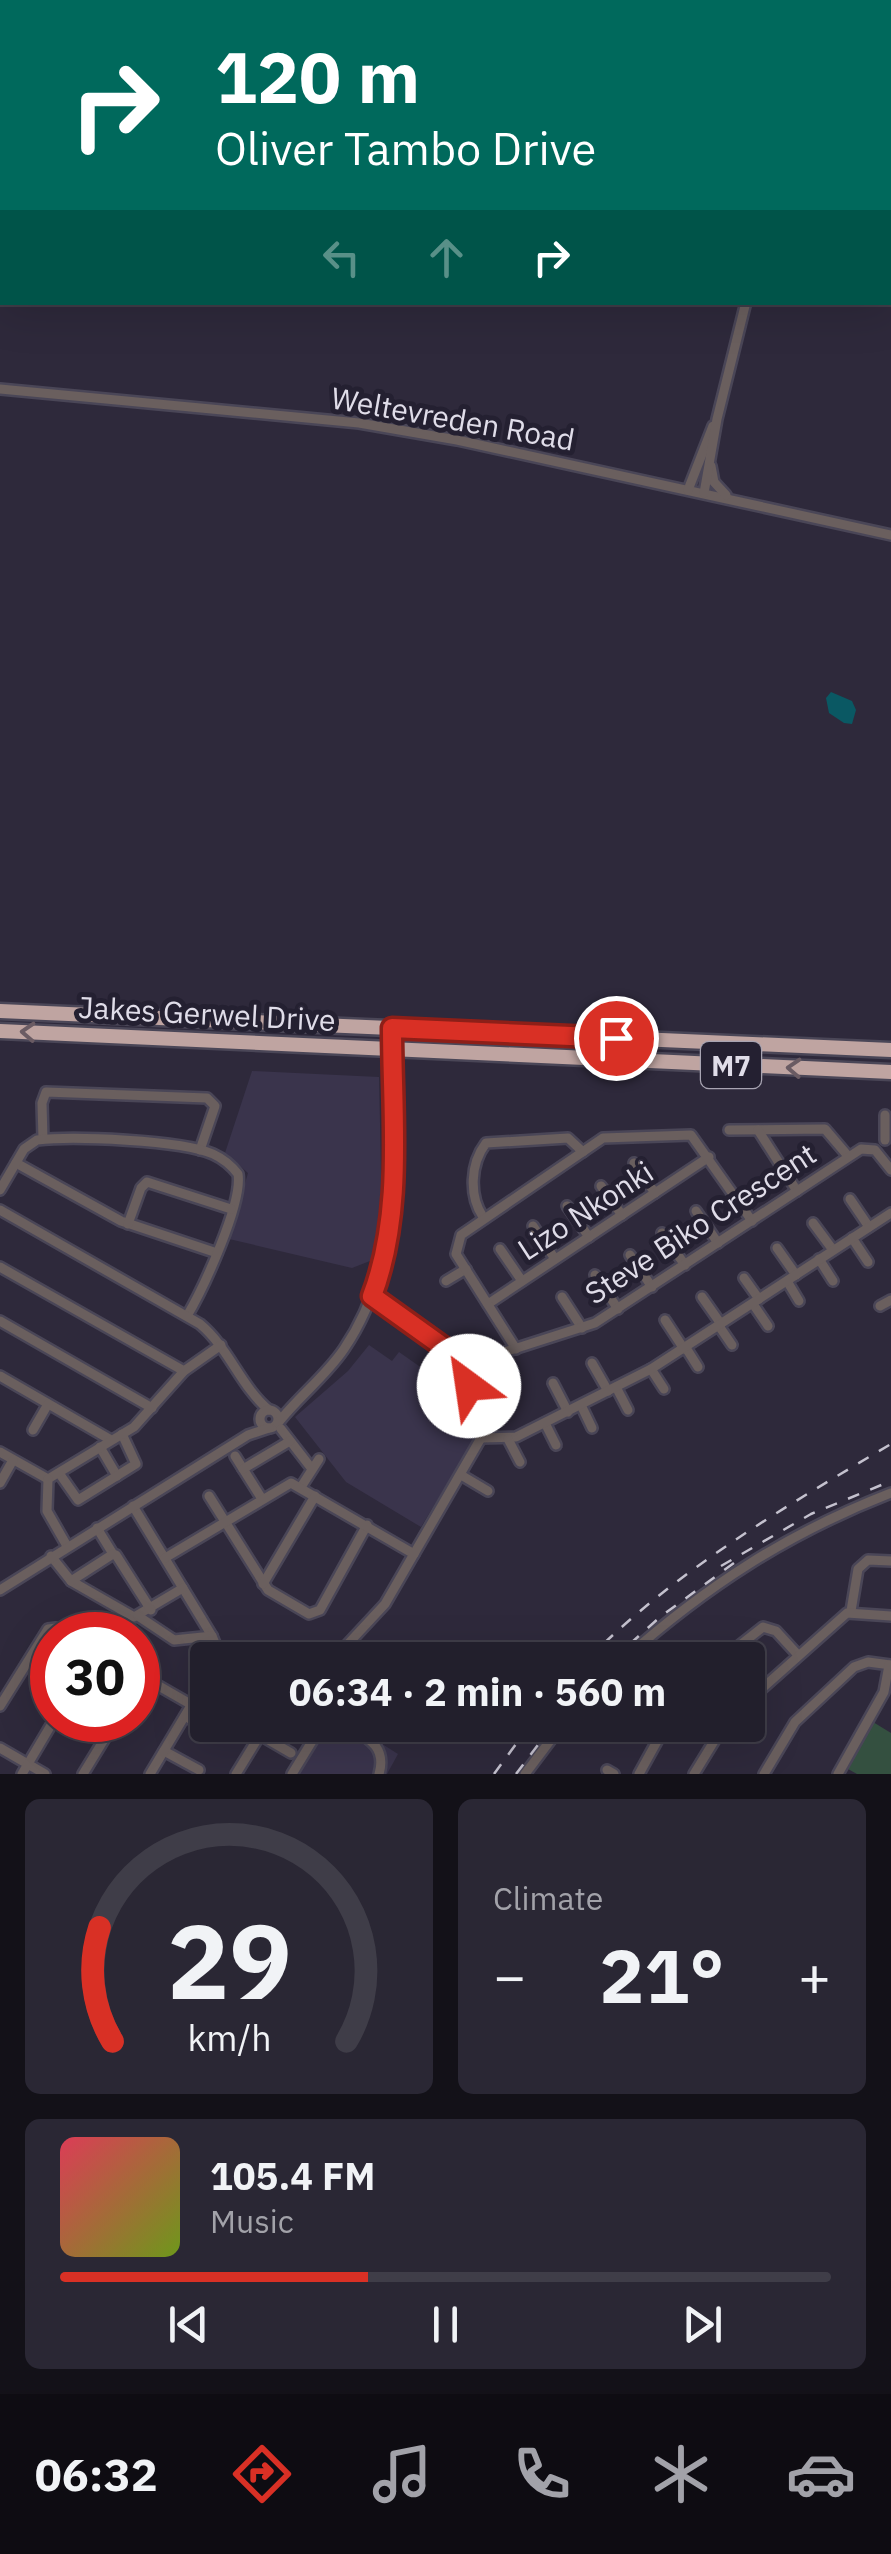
<!DOCTYPE html>
<html lang="en">
<head>
<meta charset="utf-8">
<style>
	:root { --surface:#221f2c; --page:#2a2734; --text:#f1f3f6; --muted:#a2a2a9; --line:#3f3d48; --accent:#d93025 }
	body { margin:0; font-family:"IBM Plex Sans",sans-serif; background:var(--page); color:var(--text); height:100vh; display:flex; flex-direction:column; font-size:38px; white-space:nowrap }
	* { box-sizing:border-box; margin:0 }
	p { font-size:32px; color:var(--muted) }
	.icon { flex:none; width:55px; height:55px; fill:none; stroke:currentColor; stroke-width:2; stroke-linecap:round; stroke-linejoin:round }
	.map { position:relative; height:1774px; overflow:hidden }
	.panel { display:flex; flex-direction:column; gap:25px; padding:25px; background:#131118; flex:1 }
	.panel>* { flex:none }
	.banner { position:absolute; left:0px; top:0px; width:892px; height:305px; box-shadow:0 10px 40px #0002,0 0 0 2px var(--line); background:#00695c; color:#fff; overflow:hidden }
	.speed { position:absolute; left:30px; top:1612px; display:flex; gap:20px; font-size:50px; font-weight:700; text-align:center }
	.speed>* { display:grid; place-content:center; width:130px; height:130px; border-radius:50%; background:var(--surface); box-shadow:0 10px 40px #0002,0 0 0 2px var(--line); line-height:1 }
	.speed .limit { border:15px solid #d22; background:#fff; color:#111 }
	.pin { position:absolute; display:grid; place-items:center; width:85px; height:85px; color:#fff; margin:-42px; border:5px solid #fff; border-radius:50%; box-shadow:0 2px 10px #0007 }
	.me { position:absolute; width:110px; margin:-55px; rotate:329deg; stroke-linejoin:round; filter:drop-shadow(0 0 8px #0008) }
	.turn { display:flex; align-items:center; gap:35px; height:210px; padding:0 50px; font-size:45px }
	.turn .icon { width:130px; height:130px; stroke-width:2.5 }
	.turn b { display:block; font-size:70px; line-height:85px }
	.lanes { display:flex; align-items:center; height:95px; padding:0 50px; background:#0003; justify-content:center; gap:50px; direction:ltr }
	.lanes .off { opacity:.35 }
	.big { font-size:75px; font-weight:700; line-height:1.1 }
	.panel .tile { flex:1; display:flex; flex-direction:column; justify-content:center; gap:15px; min-width:0; padding:0 35px; border-radius:15px; background:var(--page) }
	.panel .dial { align-items:center; gap:0 }
	.dial svg { height:260px; overflow:visible; fill:none; stroke:var(--line); stroke-width:7; stroke-linecap:round; text-anchor:middle }
	.dial text { fill:var(--text); stroke:none }
	.song { display:flex; align-items:center; gap:30px }
	.cover { width:120px; height:120px; border-radius:15px; background:linear-gradient(135deg,hsl(350 70% 55%),hsl(80 70% 35%)) }
	.played { height:10px; border-radius:5px; background:linear-gradient(90deg,var(--accent) 40%,var(--line) 40%) }
	.keys { display:flex; justify-content:space-around; direction:ltr }
	.heat { display:flex; justify-content:space-between; align-items:center; font-size:55px; direction:ltr }
	.panel .tiles { flex:1; display:grid; gap:25px; grid-template-columns:1fr 1fr }
	.tile:last-child { grid-column:span 2 }
	.trip { position:absolute; left:190px; top:1642px; width:575px; height:100px; border-radius:10px; background:var(--surface); box-shadow:0 10px 40px #0002,0 0 0 2px var(--line); font-weight:700; line-height:100px; text-align:center }
	.menu { display:flex; height:160px; justify-content:space-around; align-items:center; background:#0e0c12; color:var(--muted) }
	.menu .icon { width:70px; height:70px }
	.menu .current { color:var(--accent) }
	.menu b { font-size:45px; color:var(--text) }
	.map>svg:first-child { display:block }
</style>
</head>
<body>
<div class="map">
<svg width="891" height="1774" viewBox="0 0 891 1774">
	<rect width="100%" height="100%" fill="#2e293b"/>
	<g fill="#3a344c">
		<path d="M252,1071L379,1077L382,1217L375,1259L352,1268L229,1239L248,1173L225,1153Z"/>
		<path d="M369,1345L392,1361L399,1352L446,1385L460,1382L473,1441L421,1527L346,1482L295,1417L348,1371Z"/>
		<path d="M319,1725H352L398,1754L387,1774H290Z"/>
	</g>
	<path fill="#345040" d="M873,1722L891,1733V1774H857L848,1769Z"/>
	<path fill="#0a5863" d="M831,692L852,701L856,710L852,724L844,723L829,713L826,698Z"/>
	<g fill="none" stroke-linecap="round" stroke-linejoin="round">
		<g stroke="#4a4657" stroke-width="14">
			<g id="minor">
				<path d="M729,0L730,2"/>
				<path d="M849,0L860,2"/>
				<path d="M890,6H891"/>
				<path d="M0,389L359,423L457,440L891,535"/>
				<path d="M711,466L714,482L726,495"/>
				<path d="M688,490L713,426"/>
				<path d="M704,493L717,419L746,302"/>
				<path d="M729,1130L825,1129L848,1156"/>
				<path d="M758,1130L797,1191"/>
				<path d="M43,1139L42,1103L46,1092L207,1098L215,1106L200,1150"/>
				<path d="M885,1140V1115"/>
				<path d="M16,1163L121,1221L217,1253"/>
				<path d="M634,1163L655,1193"/>
				<path d="M601,1186L622,1215"/>
				<path d="M0,1190L24,1149L37,1140C73,1136 181,1140 213,1154C224,1159 231,1165 238,1174C243,1203 203,1289 187,1316"/>
				<path d="M850,1199L869,1227"/>
				<path d="M567,1206L589,1237"/>
				<path d="M0,1210L200,1324C229,1348 241,1387 269,1410"/>
				<path d="M696,1211L718,1243"/>
				<path d="M483,1217C469,1196 470,1164 486,1143L568,1138L583,1152"/>
				<path d="M813,1223L833,1250"/>
				<path d="M128,1224L141,1188L147,1182L231,1209"/>
				<path d="M533,1226L555,1259"/>
				<path d="M662,1233L685,1265"/>
				<path d="M852,1238L868,1262"/>
				<path d="M777,1248L796,1275"/>
				<path d="M500,1249L522,1281"/>
				<path d="M630,1255L652,1287"/>
				<path d="M819,1259L833,1281"/>
				<path d="M0,1267L184,1371"/>
				<path d="M595,1275L618,1309"/>
				<path d="M744,1278L759,1299"/>
				<path d="M446,1281L466,1269"/>
				<path d="M787,1281L799,1301"/>
				<path d="M562,1297L582,1328"/>
				<path d="M702,1297L721,1324"/>
				<path d="M488,1304L709,1157"/>
				<path d="M753,1304L768,1326"/>
				<path d="M880,1306L891,1300"/>
				<path d="M665,1320L684,1349"/>
				<path d="M0,1321L152,1408"/>
				<path d="M719,1326L732,1345"/>
				<path d="M686,1348L698,1367"/>
				<path d="M516,1349L456,1254L461,1235L603,1138L691,1135L752,1221"/>
				<path d="M592,1363L608,1391"/>
				<path d="M464,1365L595,1323L861,1149L875,1150L891,1170"/>
				<path d="M651,1369L664,1389"/>
				<path d="M0,1376L111,1440"/>
				<path d="M553,1383L568,1412"/>
				<path d="M616,1387L628,1410"/>
				<path d="M581,1405L592,1428"/>
				<circle cx="269" cy="1419" r="9"/>
				<path d="M278,1423C299,1396 325,1377 344,1349C408,1255 393,1136 392,1028"/>
				<path d="M545,1423L556,1445"/>
				<path d="M281,1429L312,1469"/>
				<path d="M33,1430L48,1404"/>
				<path d="M481,1438L516,1437L651,1369L891,1213"/>
				<path d="M508,1439L520,1462"/>
				<path d="M100,1447L117,1476"/>
				<path d="M0,1452L48,1479"/>
				<path d="M235,1456L262,1499"/>
				<path d="M243,1469L290,1441"/>
				<path d="M59,1473L78,1500L136,1464L122,1434"/>
				<path d="M461,1475L488,1491"/>
				<path d="M48,1479L134,1427L184,1371L221,1345"/>
				<path d="M48,1479L47,1511L67,1546"/>
				<path d="M0,1483L13,1460"/>
				<path d="M301,1487L319,1459"/>
				<path d="M209,1496L268,1590L309,1614L320,1610L367,1525"/>
				<path d="M133,1506L212,1636L217,1648L216,1660"/>
				<path d="M97,1528L113,1554"/>
				<path d="M51,1556L71,1581L134,1617L183,1588"/>
				<path d="M165,1558L291,1483L414,1554"/>
				<path d="M71,1581L113,1554L116,1555L151,1610"/>
				<path d="M263,1584L315,1496"/>
				<path d="M0,1590L248,1435L269,1428"/>
				<path d="M851,1611L858,1569L868,1560L891,1561"/>
				<path d="M138,1616L174,1640L212,1636"/>
				<path d="M349,1644L364,1660"/>
				<path d="M217,1657L235,1660"/>
				<path d="M333,1660L385,1604L481,1438L462,1361L372,1296"/>
				<path d="M623,1660C706,1586 788,1533 891,1493"/>
				<path d="M721,1660L763,1627L776,1631L798,1655"/>
				<path d="M138,1674L192,1705"/>
				<path d="M748,1701L847,1613L891,1616"/>
				<path d="M0,1706L48,1629L56,1628L69,1635"/>
				<path d="M185,1716L218,1735"/>
				<path d="M348,1725C368,1738 387,1747 379,1774"/>
				<path d="M260,1735L291,1753"/>
				<path d="M0,1748L45,1774"/>
				<path d="M164,1751L199,1770"/>
				<path d="M607,1770L614,1774"/>
				<path d="M22,1774L54,1720"/>
				<path d="M83,1774L116,1720"/>
				<path d="M150,1774L208,1677"/>
				<path d="M236,1774L266,1725"/>
				<path d="M292,1774L322,1725"/>
				<path d="M525,1774L562,1725"/>
				<path d="M639,1774L666,1725"/>
				<path d="M694,1774L724,1725"/>
				<path d="M764,1774L795,1722L854,1667L868,1662L891,1665"/>
				<path d="M838,1774L884,1692L889,1665"/>
			</g>
		</g>
		<g stroke="#4a4657" stroke-width="19">
			<g id="highway">
				<path d="M0,1011L891,1050"/>
				<path d="M0,1031L891,1072"/>
			</g>
		</g>
		<use href="#minor" stroke="#6a5f5e" stroke-width="9"/>
		<use href="#highway" stroke="#bfa4a1" stroke-width="14"/>
		<g stroke="#c4c1ce" stroke-width="2.5" stroke-dasharray="12 12" stroke-linecap="butt">
			<path d="M721,1566L811,1514L891,1481"/>
			<path d="M587,1660C676,1570 783,1508 891,1444"/>
			<path d="M612,1660L660,1617L734,1563"/>
			<path d="M494,1774L530,1725"/>
			<path d="M516,1774L553,1725"/>
		</g>
	</g>
	<defs><path id="oneway-chevron" d="M-2-3.5L2.5 0L-2 3.5" fill="none" stroke-width="1.6" stroke-linecap="round" stroke-linejoin="round" transform="scale(2.5)"/></defs>
	<g stroke="#6a5b63">
		<use href="#oneway-chevron" transform="translate(28 1032) rotate(-177)"/>
		<use href="#oneway-chevron" transform="translate(794 1068) rotate(-177)"/>
	</g>
	<g fill="none" stroke-linecap="round" stroke-linejoin="round">
		<g stroke="#8d1f18" stroke-width="25">
			<path id="route" d="M469,1386L460,1359L372,1296C404,1212 392,1116 392,1028L616,1038"/>
		</g>
		<use href="#route" stroke="#d93025" stroke-width="18"/>
	</g>
	<g text-anchor="middle" dominant-baseline="central" stroke-width="10" stroke-linejoin="round" paint-order="stroke">
		<rect fill="#242031" stroke="#a8a4b2" stroke-width="2.5" x="701" y="1042" width="60" height="46" rx="8"/>
		<g font-size="28" font-weight="bold" fill="#e0dde9">
			<text x="731" y="1065">M7</text>
		</g>
		<g font-size="30" fill="#e0dde9" stroke="#242031">
			<text transform="translate(453 418) rotate(10)">Weltevreden Road</text>
			<text transform="translate(207 1013) rotate(3)">Jakes Gerwel Drive</text>
			<text transform="translate(585 1210) rotate(-33)">Lizo Nkonki</text>
			<text transform="translate(700 1223) rotate(-33)">Steve Biko Crescent</text>
		</g>
	</g>
</svg>
<div class="speed"><div class="limit">30</div></div>
<div class="pin" style="left:616px;top:1038px;background:#d93025"><svg class="icon" aria-label="arrive" viewBox="0 0 24 24"><path d="M6 21V4h12l-3 4 3 4H6"/></svg></div>
<svg class="me" style="left:469px;top:1386px" viewBox="-20 -20 40 40"><circle r="19" fill="#fff"/><path d="M0-13L10 11 0 6-10 11z" fill="#d93025"/></svg>
<div class="trip">06:34 · 2 min · 560 m</div>
<div class="banner">
<div class="turn"><svg class="icon" aria-label="right" viewBox="0 0 24 24"><path d="M7 20v-9h11M14 6l5 5-5 5"/></svg><div><b>120 m</b>Oliver Tambo Drive</div></div>
<div class="lanes"><svg class="icon off" aria-label="left" viewBox="0 0 24 24"><path d="M17 20v-9H6M10 6l-5 5 5 5"/></svg><svg class="icon off" aria-label="ahead" viewBox="0 0 24 24"><path d="M12 20V5M6 11l6-6 6 6"/></svg><svg class="icon" aria-label="right" viewBox="0 0 24 24"><path d="M7 20v-9h11M14 6l5 5-5 5"/></svg></div>
</div>
</div>
<section class="panel">
<div class="tiles">
<div class="tile dial"><svg viewBox="0 0 100 80">
<path d="M14 69A42 42 0 1 1 86 69"/>
<path d="M14 69A42 42 0 0 1 10 34" stroke="#d93025"/>
<text x="50" y="56" font-size="32" font-weight="700">29</text>
<text x="50" y="72" font-size="11">km/h</text>
</svg></div>
<div class="tile"><p>Climate</p>
<div class="heat"><a>−</a><b class="big">21°</b><a>+</a></div>
</div>
<div class="tile">
<div class="song"><i class="cover"></i><div><b>105.4 FM</b><p>Music</p></div></div>
<div class="played"></div>
<div class="keys"><svg class="icon" aria-label="previous" viewBox="0 0 24 24"><path d="M18 5L8 12l10 7zM5 5v14"/></svg><svg class="icon" aria-label="pause" viewBox="0 0 24 24"><path d="M8 5v14M16 5v14"/></svg><svg class="icon" aria-label="next" viewBox="0 0 24 24"><path d="M6 5l10 7-10 7zM19 5v14"/></svg></div>
</div>
</div>
</section>
<nav class="menu">
<b>06:32</b>
<svg class="icon current" aria-label="directions" viewBox="0 0 24 24"><path d="M12 3l9 9-9 9-9-9zM9 14v-3h6M13 9l2 2-2 2"/></svg>
<svg class="icon" aria-label="music" viewBox="0 0 24 24"><path d="M9 18V5l10-2v13"/><circle cx="6" cy="18" r="3"/><circle cx="16" cy="16" r="3"/></svg>
<svg class="icon" aria-label="phone" viewBox="0 0 24 24"><path d="M5 4h4l2 5-3 2q2 4 5 5l2-3 5 2v4C11 20 4 13 5 4z"/></svg>
<svg class="icon" aria-label="climate" viewBox="0 0 24 24"><path d="M12 3v18M4 7l16 10M4 17L20 7"/></svg>
<svg class="icon" aria-label="car" viewBox="0 0 24 24"><path d="M5 17H2v-5l4-1 3-4h7l3 4 3 1v5h-3M9 17h6M6 11h13"/><circle cx="7" cy="17" r="2"/><circle cx="17" cy="17" r="2"/></svg>
</nav>
</body>
</html>
